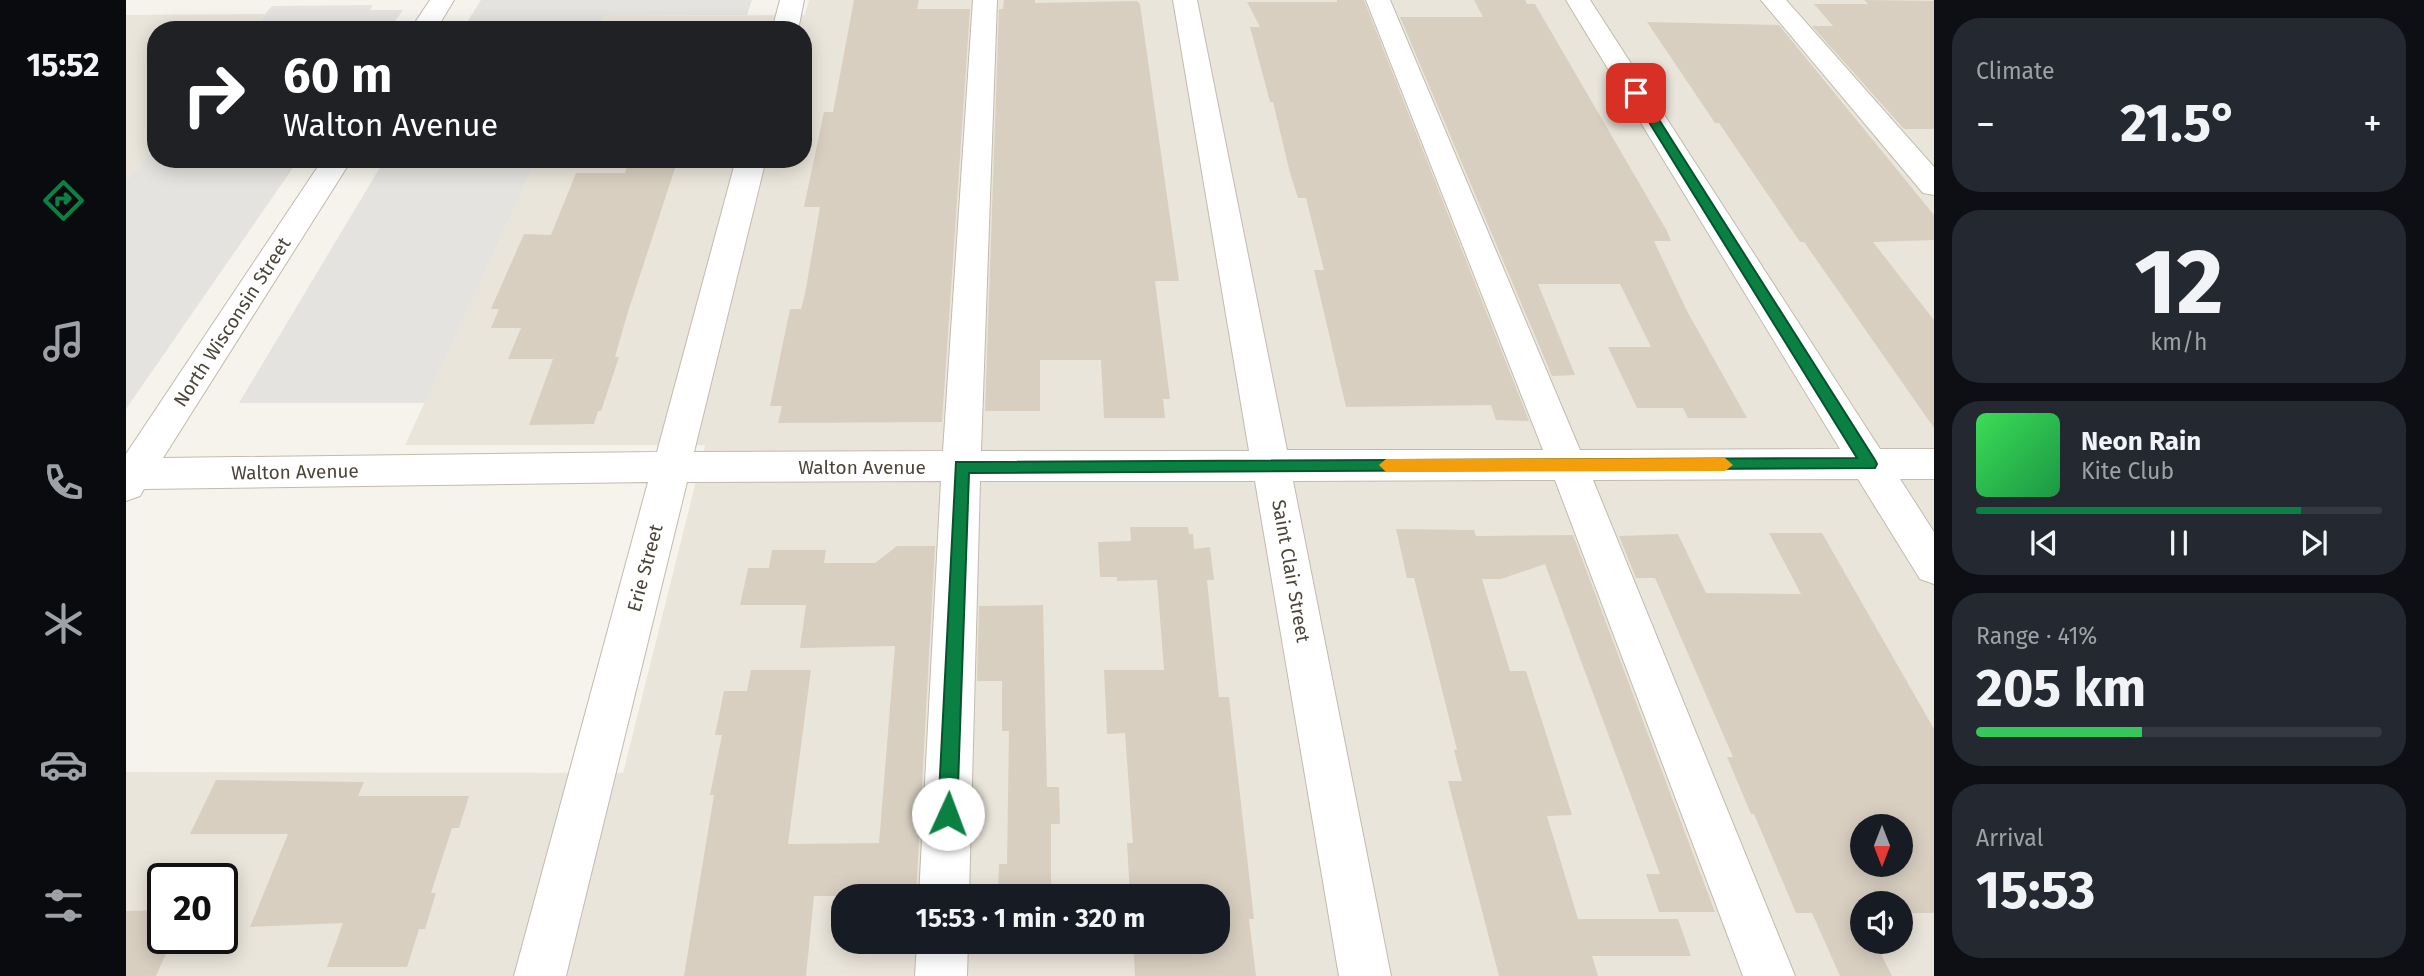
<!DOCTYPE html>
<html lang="en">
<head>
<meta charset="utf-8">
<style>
	:root { --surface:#171b24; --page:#242831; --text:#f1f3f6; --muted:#9ea1a6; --line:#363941; --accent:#0b8043 }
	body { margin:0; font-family:"Fira Sans",sans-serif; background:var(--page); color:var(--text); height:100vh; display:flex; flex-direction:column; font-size:26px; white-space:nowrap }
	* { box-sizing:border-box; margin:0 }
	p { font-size:23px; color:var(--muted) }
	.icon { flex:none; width:38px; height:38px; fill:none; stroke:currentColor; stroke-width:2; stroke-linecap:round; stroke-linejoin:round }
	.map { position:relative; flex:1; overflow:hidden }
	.sheet { display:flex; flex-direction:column; gap:18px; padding:18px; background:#0d0f14; width:490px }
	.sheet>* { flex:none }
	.hud { position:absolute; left:21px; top:21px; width:665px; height:147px; border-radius:28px; box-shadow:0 4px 18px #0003; background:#202124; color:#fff; overflow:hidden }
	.needle { width:46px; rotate:180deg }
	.controls { position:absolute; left:1724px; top:814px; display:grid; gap:14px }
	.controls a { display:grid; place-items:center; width:63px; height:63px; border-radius:50%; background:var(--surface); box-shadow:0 4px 18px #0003; font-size:35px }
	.speed { position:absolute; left:21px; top:863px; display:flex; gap:14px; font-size:35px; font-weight:700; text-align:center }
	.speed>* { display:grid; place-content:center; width:91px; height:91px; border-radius:50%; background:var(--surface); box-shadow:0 4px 18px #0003; line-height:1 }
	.speed .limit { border:4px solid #111; border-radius:10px; background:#fff; color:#111 }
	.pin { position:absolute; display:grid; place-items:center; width:60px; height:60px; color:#fff; margin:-30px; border-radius:14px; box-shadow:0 4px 10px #0006 }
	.me { position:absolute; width:77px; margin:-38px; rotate:2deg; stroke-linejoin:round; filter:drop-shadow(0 0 5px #0008) }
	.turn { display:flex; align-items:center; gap:24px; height:147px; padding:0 21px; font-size:32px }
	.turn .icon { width:91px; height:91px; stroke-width:2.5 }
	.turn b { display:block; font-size:49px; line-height:60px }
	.big { font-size:52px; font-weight:700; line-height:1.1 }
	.sheet .widget { flex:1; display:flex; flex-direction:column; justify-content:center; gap:10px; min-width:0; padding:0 24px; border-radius:28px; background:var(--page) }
	.sheet .dial { align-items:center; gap:0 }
	.dial b { font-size:91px; line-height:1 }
	.song { display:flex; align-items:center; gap:21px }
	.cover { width:84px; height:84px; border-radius:10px; background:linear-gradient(135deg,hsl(130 70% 55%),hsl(140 70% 35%)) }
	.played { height:7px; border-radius:4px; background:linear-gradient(90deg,var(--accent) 80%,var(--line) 80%) }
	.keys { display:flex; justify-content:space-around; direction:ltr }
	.heat { display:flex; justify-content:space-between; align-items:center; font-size:38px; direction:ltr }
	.charge { height:10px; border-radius:5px; background:linear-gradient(90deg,#34c759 41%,var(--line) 0) }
	.trip { position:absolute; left:705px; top:884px; width:399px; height:70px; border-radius:28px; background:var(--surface); box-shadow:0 4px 18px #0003; font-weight:700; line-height:70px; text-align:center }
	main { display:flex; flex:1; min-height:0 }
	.tabs { display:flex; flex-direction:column; width:126px; justify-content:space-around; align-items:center; background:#090b0e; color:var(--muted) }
	.tabs .icon { width:49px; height:49px }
	.tabs .selected { color:var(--accent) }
	.tabs b { font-size:32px; color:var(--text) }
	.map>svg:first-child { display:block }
</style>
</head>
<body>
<main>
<nav class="tabs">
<b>15:52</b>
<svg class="icon selected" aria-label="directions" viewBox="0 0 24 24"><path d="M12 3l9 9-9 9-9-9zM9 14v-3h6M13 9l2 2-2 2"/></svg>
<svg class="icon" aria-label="music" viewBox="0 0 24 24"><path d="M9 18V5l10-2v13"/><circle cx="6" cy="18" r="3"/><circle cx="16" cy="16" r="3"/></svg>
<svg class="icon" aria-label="phone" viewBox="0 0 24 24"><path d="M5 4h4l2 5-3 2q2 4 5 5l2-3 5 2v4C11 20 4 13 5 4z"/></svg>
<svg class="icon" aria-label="climate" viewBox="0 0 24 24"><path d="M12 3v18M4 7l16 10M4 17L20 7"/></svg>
<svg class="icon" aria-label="car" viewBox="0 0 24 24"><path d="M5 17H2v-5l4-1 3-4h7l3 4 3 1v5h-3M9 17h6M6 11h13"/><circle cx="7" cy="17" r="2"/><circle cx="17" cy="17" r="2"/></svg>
<svg class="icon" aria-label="filters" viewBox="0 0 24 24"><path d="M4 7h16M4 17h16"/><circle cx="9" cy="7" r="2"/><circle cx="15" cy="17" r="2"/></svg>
</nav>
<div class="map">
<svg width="1808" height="976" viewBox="0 0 1808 976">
	<rect width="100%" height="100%" fill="#f6f3ec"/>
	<g fill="#eae5da" fill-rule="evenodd">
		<path d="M683,0H1808V976H0V772L497,773L579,445H279L411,159H677V30H471L478,16L679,15ZM1736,826H1774V864H1736ZM37,878H96V938H37ZM718,896H1092V942H718ZM1736,903H1774V942H1736Z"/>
		<path d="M139,14L126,30H30V145L0,181V15Z"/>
	</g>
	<g fill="#e5e3e0">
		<path d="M355,0H626L621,15L478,16L471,30H336Z"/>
		<path d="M247,5L244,10H277L263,30H126L146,6Z"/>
		<path d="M30,145V159H173L0,409V181Z"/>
		<path d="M259,159H411L299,403H113Z"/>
	</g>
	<g fill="#d8cfc1" fill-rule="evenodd">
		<path d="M728,0H793L791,9H844L816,422L652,423L656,406H644L664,309H675L679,294L694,207H678L698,112H707Z"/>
		<path d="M878,0H909V3L1011,1L1014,4L1053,281H1029L1044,399H1037L1039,418H978L975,360H914V411H859L873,9H877Z"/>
		<path d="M1211,0H1238L1403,421L1370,420L1365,405L1220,407L1188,270H1198L1180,198H1172L1164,173L1147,102H1144L1124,27H1134L1121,2H1211Z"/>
		<path d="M1348,0H1399L1401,4H1409L1541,231L1545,241H1528L1561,311L1621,418H1562L1557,408H1511L1482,347H1525L1494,284H1412L1449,375L1426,376L1274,17H1357Z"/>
		<path d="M1738,0L1808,1V129H1778L1686,26H1707L1688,4H1742Z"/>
		<path d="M1521,22L1653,25L1808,215V240L1747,242L1808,320V428L1678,242H1674L1593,123H1589Z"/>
		<path d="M503,159H552L501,315L489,357H493L475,411H472L468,424L403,425L427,359H382L395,328H365L373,309H365L398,234L425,235L450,173H499Z"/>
		<path d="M1004,527H1062L1063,534H1067L1068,549L1084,547L1088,580H1081L1093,697H1103L1128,919H1123L1130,976H1009L1007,942H1092V896H1004L1001,843H1007L999,733L981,734L978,670H1038L1031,580L991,581V577H974L972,542L1005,541Z"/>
		<path d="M1270,529L1348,530L1350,536L1447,535L1589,912H1533L1520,874H1534L1419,564L1375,579H1356L1384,671H1400L1446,815L1421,816L1452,919H1552L1565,956H1466L1472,976H1373L1322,781H1336L1328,750H1331L1288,578H1281Z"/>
		<path d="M1643,533H1696L1808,729V913H1774V903H1736V942H1749L1766,976H1714L1686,913H1670L1628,814H1625L1601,757H1607L1529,578H1510L1493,536L1552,534L1580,593L1675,594ZM1736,826H1774V864H1736Z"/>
		<path d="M771,546H809L790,896H688L680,976H558L588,795H584L596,735H589L598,691H621L625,670H685L662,844L753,843L769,646L674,648L680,605H614L622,568H643L646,550H700L698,563H749Z"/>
		<path d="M917,605L921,787H933L934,824H925V896H872L873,864H881L883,731H876V681H851L853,606Z"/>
		<path d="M90,780L238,782L232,796H343L333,828H326L305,893H310L299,929H293L281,967H201L217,923L124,927L162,834H64Z"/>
		<path d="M37,910V938H47L30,976H0V911Z"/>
	</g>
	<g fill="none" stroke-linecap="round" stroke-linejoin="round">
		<g stroke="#c2bbae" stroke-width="2">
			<g id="minor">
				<path d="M304,0H328L310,30H284Z"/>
				<path d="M654,0H678L672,30H646Z"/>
				<path d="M847,0H871L855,451H1123L1047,0H1071L1161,450H1417L1240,0H1264L1454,450L1714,449L1440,0H1464L1754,449H1808V479H1774L1808,532V584L1794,579L1732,479L1467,480L1669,976H1617L1429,480L1167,481L1265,976H1213L1129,481H854L843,896H793L815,481L561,482L440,976H388L522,482L18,489L14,496L0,501V454L197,159H226L37,458L531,452L610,159H640L568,452L817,451Z"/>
				<path d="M1635,0H1660L1808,167V195L1797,193Z"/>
				<path d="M791,942H842L841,976H789Z"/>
			</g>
		</g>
		<use href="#minor" fill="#fff" fill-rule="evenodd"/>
	</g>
	<path fill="#0b8043" stroke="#07532c" stroke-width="2" d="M1510,89L1516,93L1749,460L1751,464L1749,468L843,473L831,814L829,821L822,824L815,821L812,814L830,462L1731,458L1505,93Z"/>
	<path fill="#f59e0b" d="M1599,458L1607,465L1599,471L1260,472L1253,465L1260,459Z"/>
	<g text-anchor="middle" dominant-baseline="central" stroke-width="5" stroke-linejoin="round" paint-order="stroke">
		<g font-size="19" fill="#4b4439" stroke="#fff">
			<text transform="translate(106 322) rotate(-57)">North Wisconsin Street</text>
			<text x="736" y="467">Walton Avenue</text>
			<text transform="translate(169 472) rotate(-1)">Walton Avenue</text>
			<text transform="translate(519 568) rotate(-75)">Erie Street</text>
			<text transform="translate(1165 571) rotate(80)">Saint Clair Street</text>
		</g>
	</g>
</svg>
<div class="controls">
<a><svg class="needle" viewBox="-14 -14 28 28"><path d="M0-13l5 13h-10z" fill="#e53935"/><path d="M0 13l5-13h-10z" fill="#9ea1a6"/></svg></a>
<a><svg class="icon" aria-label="sound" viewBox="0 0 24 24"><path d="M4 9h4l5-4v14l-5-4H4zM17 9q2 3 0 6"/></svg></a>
</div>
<div class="speed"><div class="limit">20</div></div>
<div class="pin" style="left:1510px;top:93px;background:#d93025"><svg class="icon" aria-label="arrive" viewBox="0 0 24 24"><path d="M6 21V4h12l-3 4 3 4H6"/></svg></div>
<svg class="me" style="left:822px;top:814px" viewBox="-20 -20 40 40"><circle r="19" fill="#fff"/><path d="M0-13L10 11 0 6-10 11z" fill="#0b8043"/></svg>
<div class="trip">15:53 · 1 min · 320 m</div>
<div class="hud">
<div class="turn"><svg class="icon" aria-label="right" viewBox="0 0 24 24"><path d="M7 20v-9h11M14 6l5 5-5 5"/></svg><div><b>60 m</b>Walton Avenue</div></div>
</div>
</div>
<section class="sheet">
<div class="widget"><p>Climate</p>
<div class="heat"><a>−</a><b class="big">21.5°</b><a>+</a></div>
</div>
<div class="widget dial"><b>12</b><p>km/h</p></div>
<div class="widget">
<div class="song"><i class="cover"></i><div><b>Neon Rain</b><p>Kite Club</p></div></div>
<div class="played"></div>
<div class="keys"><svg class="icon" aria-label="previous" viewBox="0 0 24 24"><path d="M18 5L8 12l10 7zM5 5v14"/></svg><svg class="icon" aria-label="pause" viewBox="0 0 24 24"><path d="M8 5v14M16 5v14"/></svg><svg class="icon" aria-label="next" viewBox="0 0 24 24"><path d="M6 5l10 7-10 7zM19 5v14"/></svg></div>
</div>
<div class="widget"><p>Range · 41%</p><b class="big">205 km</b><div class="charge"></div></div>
<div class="widget"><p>Arrival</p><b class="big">15:53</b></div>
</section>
</main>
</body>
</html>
